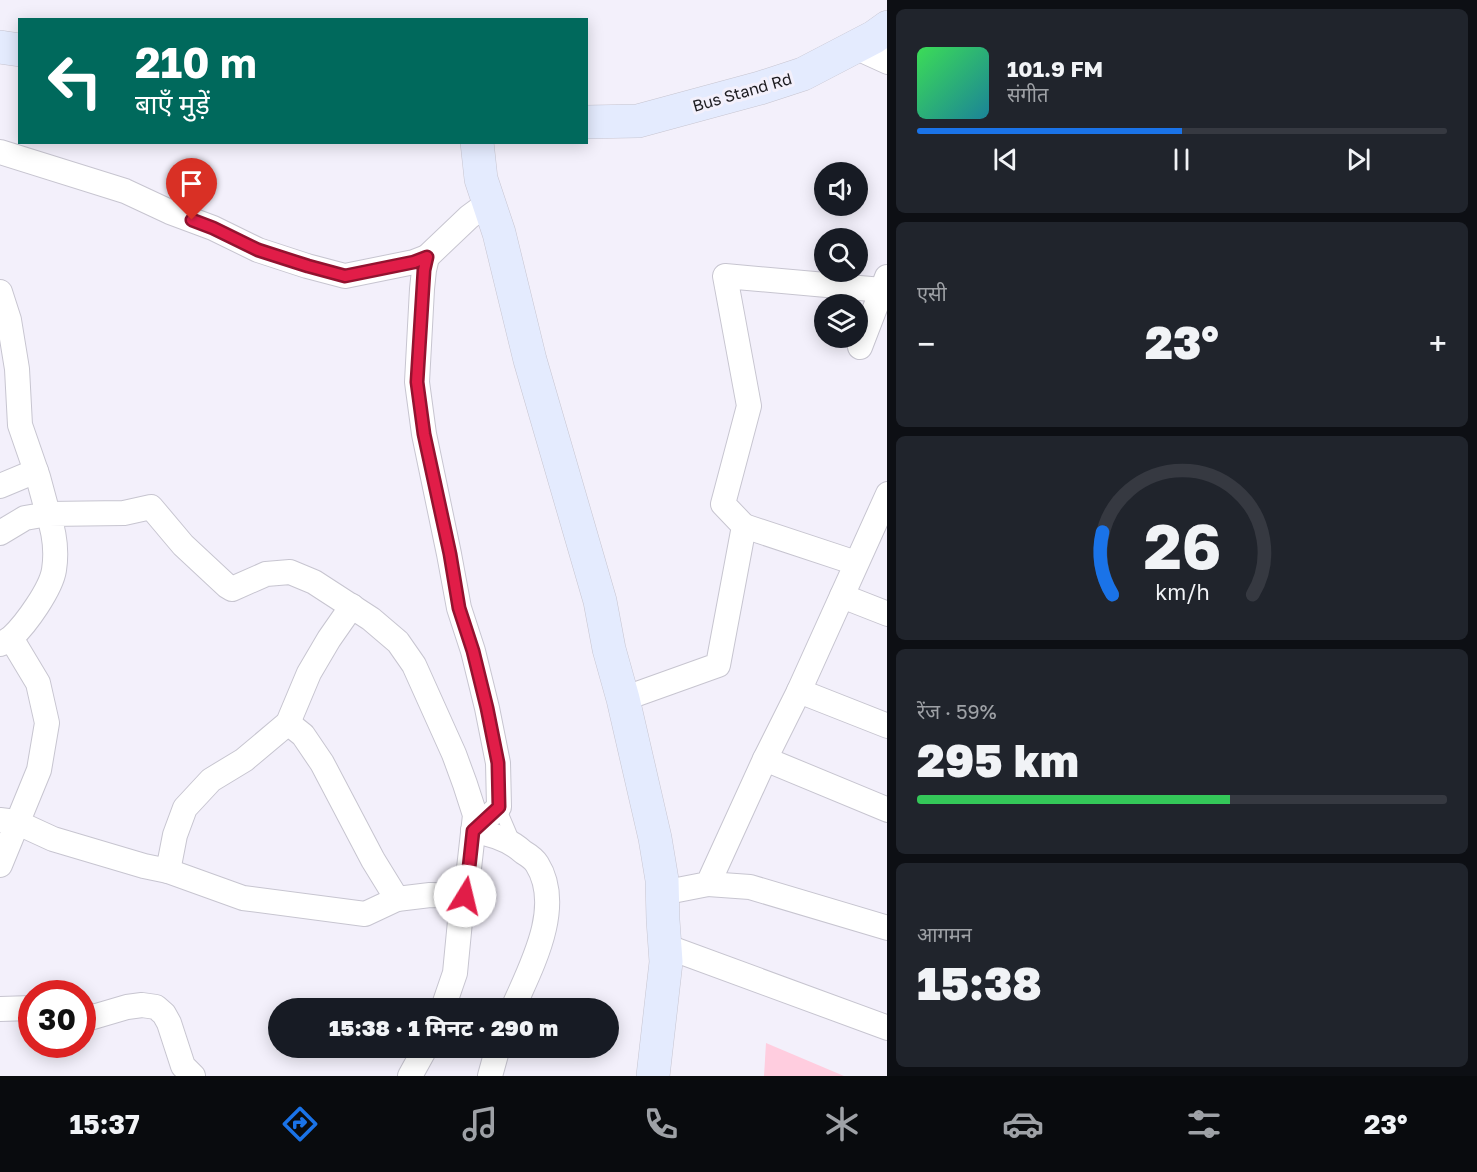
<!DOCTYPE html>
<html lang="hi">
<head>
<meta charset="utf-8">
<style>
	:root { --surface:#171b24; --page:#20242c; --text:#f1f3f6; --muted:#9ea1a6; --line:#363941; --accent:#1a73e8 }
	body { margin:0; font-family:"Golos Text","Noto Sans Devanagari",sans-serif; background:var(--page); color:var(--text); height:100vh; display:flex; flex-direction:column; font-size:22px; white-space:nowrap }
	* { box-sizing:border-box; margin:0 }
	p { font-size:20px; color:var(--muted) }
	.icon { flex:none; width:33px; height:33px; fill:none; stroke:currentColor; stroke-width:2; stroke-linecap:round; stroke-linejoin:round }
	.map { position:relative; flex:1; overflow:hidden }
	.drawer { display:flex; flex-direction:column; gap:9px; padding:9px; background:#0d0f14; width:590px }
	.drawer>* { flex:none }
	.banner { position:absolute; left:18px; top:18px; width:570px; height:126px; border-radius:0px; box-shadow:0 3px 15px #0003; background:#00695c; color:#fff; overflow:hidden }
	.buttons { position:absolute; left:814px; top:162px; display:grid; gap:12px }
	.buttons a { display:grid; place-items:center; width:54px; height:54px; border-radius:50%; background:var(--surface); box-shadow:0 3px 15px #0003; font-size:30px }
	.speed { position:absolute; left:18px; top:980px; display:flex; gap:12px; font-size:30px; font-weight:700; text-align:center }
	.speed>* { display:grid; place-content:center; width:78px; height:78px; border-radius:50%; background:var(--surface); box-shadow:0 3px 15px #0003; line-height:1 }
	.speed .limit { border:9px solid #d22; background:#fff; color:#111 }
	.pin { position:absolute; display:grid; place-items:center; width:51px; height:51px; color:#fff; margin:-62px -26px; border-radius:50% 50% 50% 0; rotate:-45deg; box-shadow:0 0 6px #0007 }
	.pin .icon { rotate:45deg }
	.me { position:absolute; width:66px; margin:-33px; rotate:9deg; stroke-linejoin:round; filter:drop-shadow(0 0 4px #0008) }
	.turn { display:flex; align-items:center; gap:21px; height:126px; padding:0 18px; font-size:27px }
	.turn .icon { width:78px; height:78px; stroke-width:2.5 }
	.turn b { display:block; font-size:42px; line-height:51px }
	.big { font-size:45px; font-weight:800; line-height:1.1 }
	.drawer .widget { flex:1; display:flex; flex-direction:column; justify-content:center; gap:9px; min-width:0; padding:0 21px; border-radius:9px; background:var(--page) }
	.drawer .dial { align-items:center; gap:0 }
	.dial svg { height:156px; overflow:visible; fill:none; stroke:var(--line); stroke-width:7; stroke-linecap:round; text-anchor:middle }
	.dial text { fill:var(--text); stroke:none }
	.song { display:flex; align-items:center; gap:18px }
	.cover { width:72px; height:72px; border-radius:9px; background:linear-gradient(135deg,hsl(130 70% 55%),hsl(190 70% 35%)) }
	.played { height:6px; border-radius:3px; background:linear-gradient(90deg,var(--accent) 50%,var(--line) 50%) }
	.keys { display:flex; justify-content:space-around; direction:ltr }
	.heat { display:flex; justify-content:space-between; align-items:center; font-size:33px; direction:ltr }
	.charge { height:9px; border-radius:4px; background:linear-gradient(90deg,#34c759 59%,var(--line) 0) }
	.trip { position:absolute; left:268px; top:998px; width:351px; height:60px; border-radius:30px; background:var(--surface); box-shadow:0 3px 15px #0003; font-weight:800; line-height:60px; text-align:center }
	.tabs { display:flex; height:96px; justify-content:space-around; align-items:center; background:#090b0e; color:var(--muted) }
	.tabs .icon { width:42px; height:42px }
	.tabs .selected { color:var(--accent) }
	.tabs b { font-size:27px; color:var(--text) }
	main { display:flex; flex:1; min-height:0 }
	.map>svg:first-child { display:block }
</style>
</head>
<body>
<main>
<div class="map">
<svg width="888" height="1076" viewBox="0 0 888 1076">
	<rect width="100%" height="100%" fill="#f3f0fb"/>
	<path fill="#ffcddf" d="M766,1043L844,1076H764Z"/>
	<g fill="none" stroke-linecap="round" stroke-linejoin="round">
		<g stroke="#c7c5d0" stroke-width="14">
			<path id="lane" d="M499,807L514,842"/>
		</g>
		<g stroke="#c7c5d0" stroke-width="26">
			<g id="street">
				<path d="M855,47L888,62"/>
				<path d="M0,152L125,191L170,212L213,228L258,250L307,266L345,276L414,262L427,257"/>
				<path d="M0,292L9,320L17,369L20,425L38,477L48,514L25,518L0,533"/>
				<path d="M860,347L887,277"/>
				<path d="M0,486L36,471"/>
				<path d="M744,526L856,563"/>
				<path d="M842,596L888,614"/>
				<path d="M0,644C4,642 9,640 12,637C26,624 51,589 54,570C57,551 54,531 48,514L124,513L151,507L183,545L227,586L232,589L266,574L290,572L314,582L371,619L398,642L414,665L454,754L465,784L475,815L467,886L461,911L455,973L443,1008"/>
				<path d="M799,691L888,726"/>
				<path d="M623,699L718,665L744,526L723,504L749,406L725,276L882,290"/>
				<path d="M288,723L303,735L322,763L373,860L397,899"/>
				<path d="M765,759L888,810"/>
				<path d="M0,820L16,822L53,839L144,866L168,871L175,835L185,808L211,780L244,760L288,723L309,673L329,639L352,606"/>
				<path d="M473,831L499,807L498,763L487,708L473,651L459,608L449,554L424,434L417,382L422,289L424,270L427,257L469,217L488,203"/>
				<path d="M473,831C492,834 509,839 523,852C528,855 534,859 537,864C564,907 531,967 513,1008"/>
				<path d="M0,865L39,770L47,723L38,683L11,638"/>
				<path d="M168,871L243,898L365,914L397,899L430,895L465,896"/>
				<path d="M708,884L750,887L888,928"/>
				<path d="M662,893L708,884L765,759L799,691L888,494"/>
				<path d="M665,946L888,1028"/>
				<path d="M0,1009L32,1008"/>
				<path d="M82,1012L93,1017L127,1007L142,1005L156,1007L164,1014L169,1023L183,1066L193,1076"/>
				<path d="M410,1076L426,1047"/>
				<path d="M490,1076L498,1047"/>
			</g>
		</g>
		<g stroke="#c7c5d0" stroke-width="34">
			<g id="secondary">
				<path d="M0,47L20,50"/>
				<path d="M586,122L638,121L760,88L803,74L874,37L888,27"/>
				<path d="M477,142L481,179L499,233L530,360L600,601L609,649L623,699L655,838L662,880L663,920L666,962L653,1076"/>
			</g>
		</g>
		<use href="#lane" stroke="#fff" stroke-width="12"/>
		<use href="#street" stroke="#fff" stroke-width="24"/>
		<use href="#secondary" stroke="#e4ebfe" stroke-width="33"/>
	</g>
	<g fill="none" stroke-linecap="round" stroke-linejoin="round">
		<g stroke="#92132f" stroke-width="15">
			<path id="route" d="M192,220L213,228L258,250L308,266L345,276L414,262L427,257L424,270L417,382L424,434L450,554L459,608L473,651L487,708L498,763L499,807L473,831L467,886L465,896"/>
		</g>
		<use href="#route" stroke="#e11d48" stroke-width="10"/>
	</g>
	<g text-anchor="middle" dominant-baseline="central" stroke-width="6" stroke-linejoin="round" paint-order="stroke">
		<g font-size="16" fill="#1b1a1e" stroke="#f3f0fb">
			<text transform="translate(742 92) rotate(-16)">Bus Stand Rd</text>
		</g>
	</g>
</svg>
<div class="buttons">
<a><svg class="icon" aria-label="sound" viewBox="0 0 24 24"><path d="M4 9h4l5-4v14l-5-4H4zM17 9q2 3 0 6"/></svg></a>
<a><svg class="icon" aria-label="search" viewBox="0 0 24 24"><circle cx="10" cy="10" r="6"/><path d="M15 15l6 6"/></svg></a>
<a><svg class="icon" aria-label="layers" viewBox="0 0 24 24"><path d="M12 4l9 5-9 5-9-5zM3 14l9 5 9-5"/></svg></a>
</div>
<div class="speed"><div class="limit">30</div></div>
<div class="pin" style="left:192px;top:220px;background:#d93025"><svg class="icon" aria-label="arrive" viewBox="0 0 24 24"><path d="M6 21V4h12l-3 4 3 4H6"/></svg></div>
<svg class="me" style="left:465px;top:896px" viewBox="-20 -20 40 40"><circle r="19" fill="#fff"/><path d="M0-13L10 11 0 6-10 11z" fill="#e11d48"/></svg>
<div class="trip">15:38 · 1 मिनट · 290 m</div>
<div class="banner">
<div class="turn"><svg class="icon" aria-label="left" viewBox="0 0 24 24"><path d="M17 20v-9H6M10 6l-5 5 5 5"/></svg><div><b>210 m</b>बाएँ मुड़ें</div></div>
</div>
</div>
<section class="drawer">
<div class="widget">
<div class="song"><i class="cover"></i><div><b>101.9 FM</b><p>संगीत</p></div></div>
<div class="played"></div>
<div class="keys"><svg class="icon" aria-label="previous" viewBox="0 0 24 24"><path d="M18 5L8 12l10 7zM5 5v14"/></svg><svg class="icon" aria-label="pause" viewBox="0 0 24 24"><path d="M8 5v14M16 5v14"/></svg><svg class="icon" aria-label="next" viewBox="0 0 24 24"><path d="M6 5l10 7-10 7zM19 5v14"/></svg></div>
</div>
<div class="widget"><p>एसी</p>
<div class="heat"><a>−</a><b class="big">23°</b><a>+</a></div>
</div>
<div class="widget dial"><svg viewBox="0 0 100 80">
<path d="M14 69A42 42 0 1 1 86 69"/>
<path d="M14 69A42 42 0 0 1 9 37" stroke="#1a73e8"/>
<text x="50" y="56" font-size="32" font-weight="700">26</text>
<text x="50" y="72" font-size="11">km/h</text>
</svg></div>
<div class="widget"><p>रेंज · 59%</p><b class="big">295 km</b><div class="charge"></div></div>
<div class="widget"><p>आगमन</p><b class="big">15:38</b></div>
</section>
</main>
<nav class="tabs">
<b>15:37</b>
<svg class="icon selected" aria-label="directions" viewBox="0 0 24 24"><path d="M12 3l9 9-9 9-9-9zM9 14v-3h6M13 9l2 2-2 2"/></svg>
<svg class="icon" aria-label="music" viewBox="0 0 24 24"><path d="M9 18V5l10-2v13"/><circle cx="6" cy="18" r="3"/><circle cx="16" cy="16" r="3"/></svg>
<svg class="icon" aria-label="phone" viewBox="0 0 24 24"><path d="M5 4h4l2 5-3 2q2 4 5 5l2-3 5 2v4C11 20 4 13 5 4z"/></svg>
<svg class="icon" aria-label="climate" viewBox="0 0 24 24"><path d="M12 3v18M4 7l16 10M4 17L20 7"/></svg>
<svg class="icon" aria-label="car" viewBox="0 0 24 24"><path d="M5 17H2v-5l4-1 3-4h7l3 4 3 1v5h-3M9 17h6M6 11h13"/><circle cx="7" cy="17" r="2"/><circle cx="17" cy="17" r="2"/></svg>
<svg class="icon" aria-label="filters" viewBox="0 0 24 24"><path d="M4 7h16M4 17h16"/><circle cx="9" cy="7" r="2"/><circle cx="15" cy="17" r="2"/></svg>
<b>23°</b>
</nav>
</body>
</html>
